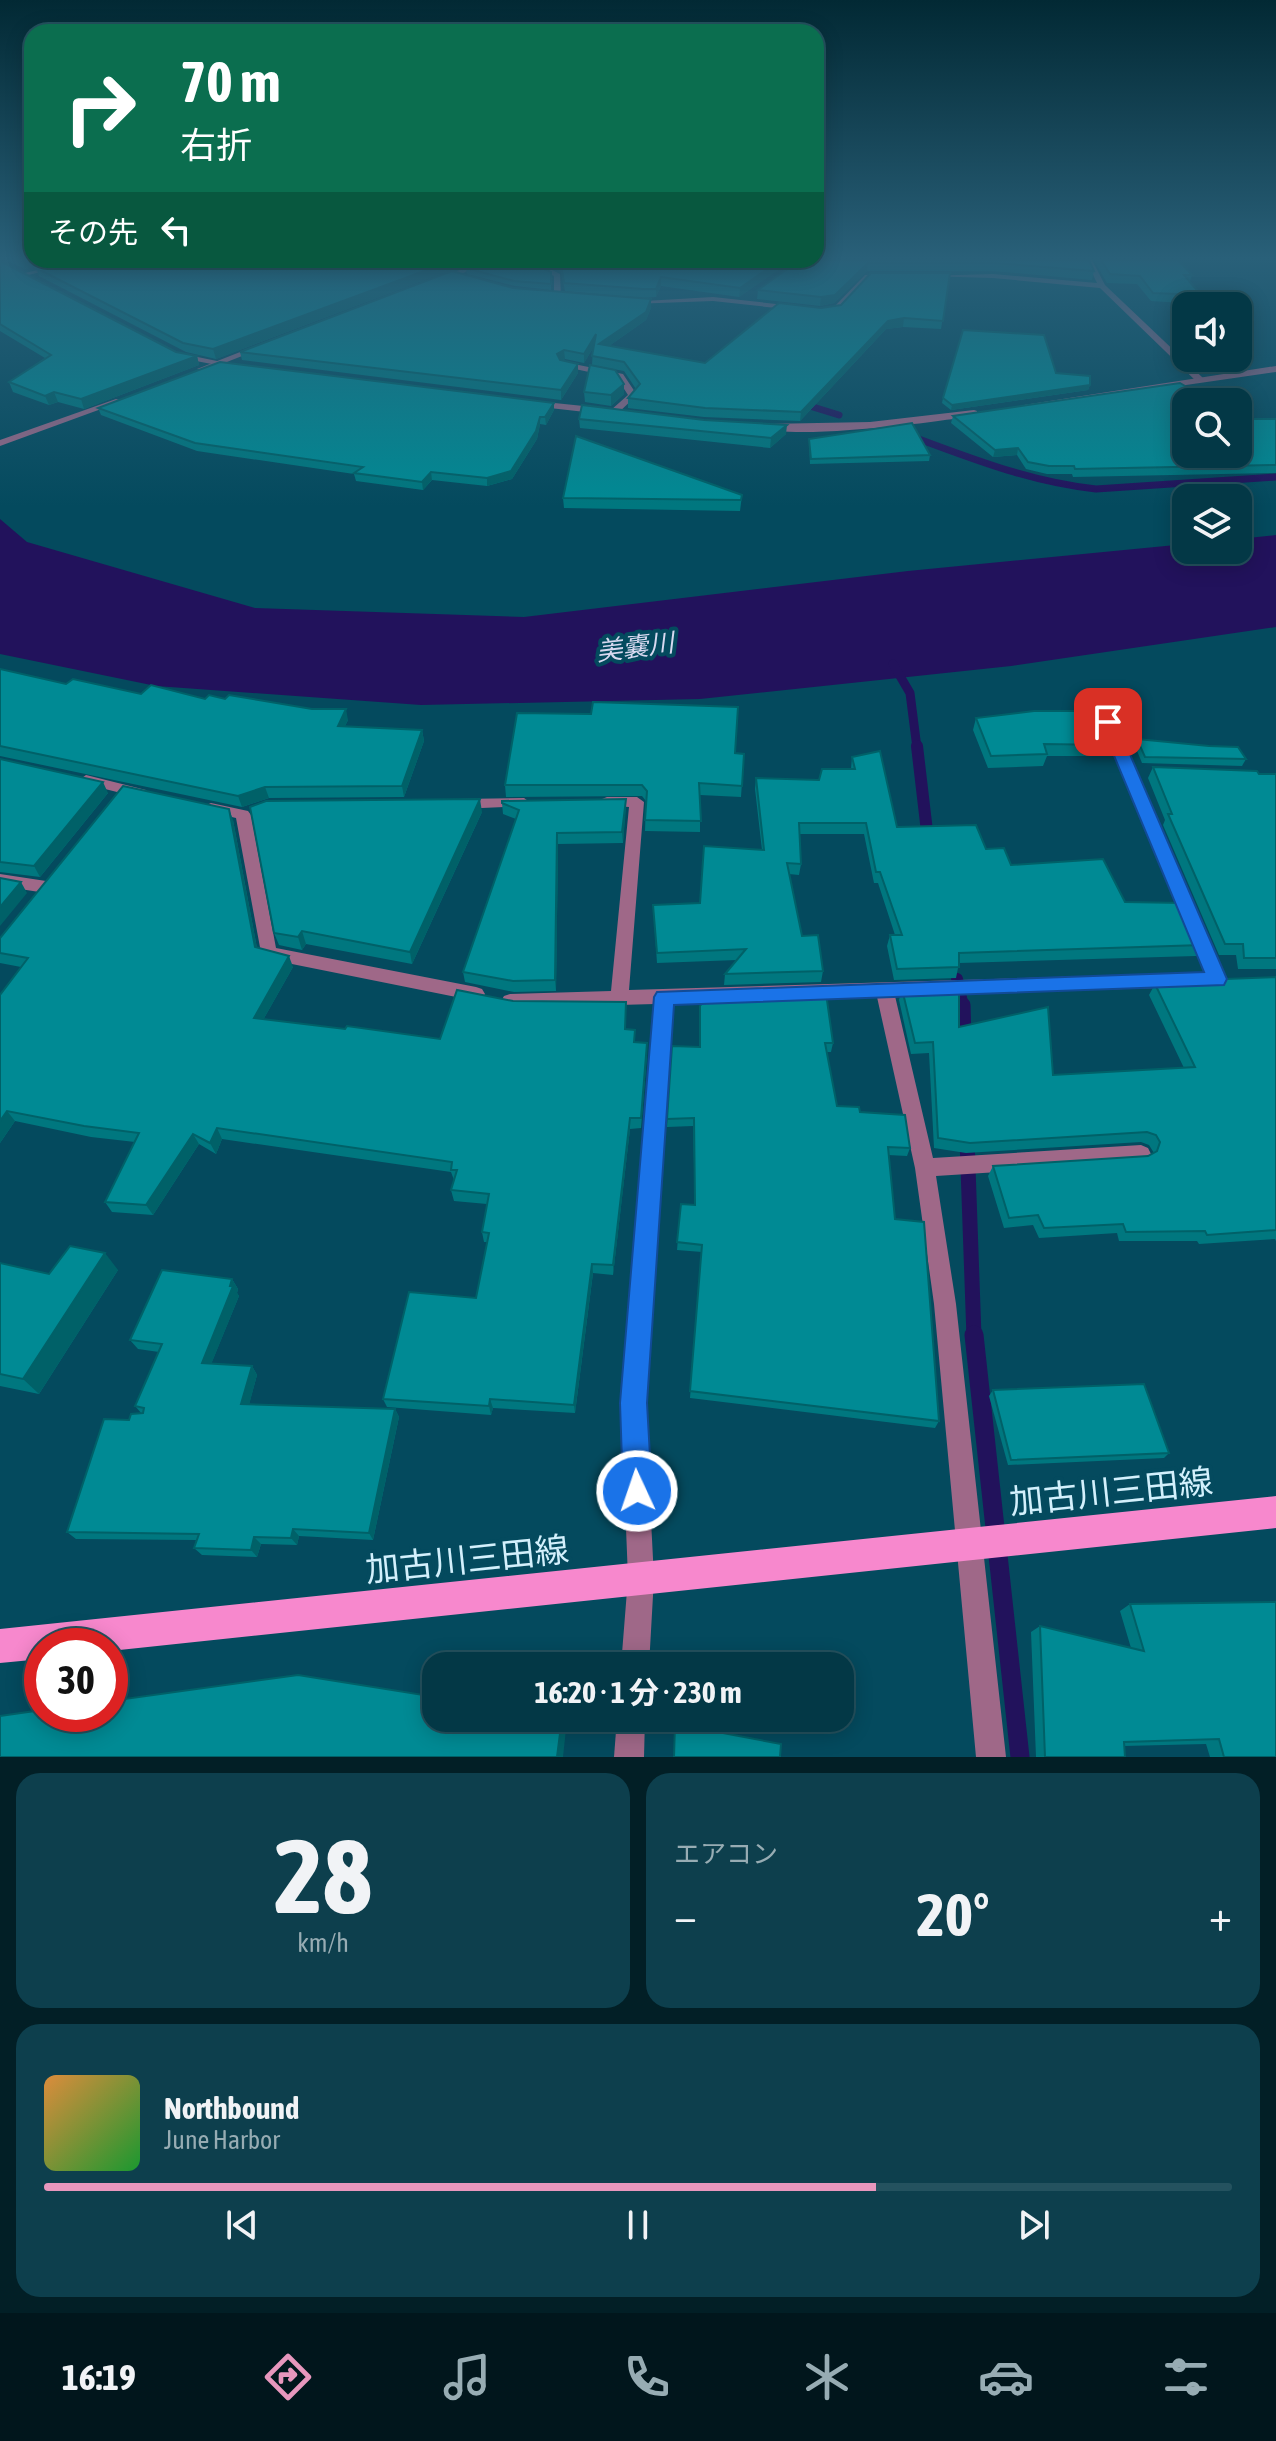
<!DOCTYPE html>
<html lang="ja">
<head>
<meta charset="utf-8">
<style>
	:root { --surface:#033846; --page:#0d3f4d; --text:#f1f3f6; --muted:#97acb3; --line:#24525f; --accent:#e797bd }
	body { margin:0; font-family:"Asap Condensed","Noto Sans JP",sans-serif; background:var(--page); color:var(--text); height:100vh; display:flex; flex-direction:column; font-size:30px; white-space:nowrap }
	* { box-sizing:border-box; margin:0 }
	p { font-size:26px; color:var(--muted) }
	.icon { flex:none; width:44px; height:44px; fill:none; stroke:currentColor; stroke-width:2; stroke-linecap:round; stroke-linejoin:round }
	.map { position:relative; height:1757px; overflow:hidden }
	.panel { display:flex; flex-direction:column; gap:16px; padding:16px; background:#021f26; flex:1 }
	.panel>* { flex:none }
	.hud { position:absolute; left:24px; top:24px; width:800px; height:244px; border-radius:24px; box-shadow:0 4px 20px #0003,0 0 0 2px var(--line); background:#0b6e4f; color:#fff; overflow:hidden }
	.buttons { position:absolute; left:1172px; top:292px; display:grid; gap:16px }
	.buttons a { display:grid; place-items:center; width:80px; height:80px; border-radius:16px; background:var(--surface); box-shadow:0 4px 20px #0003,0 0 0 2px var(--line); font-size:40px }
	.speed { position:absolute; left:24px; top:1628px; display:flex; gap:16px; font-size:40px; font-weight:700; text-align:center }
	.speed>* { display:grid; place-content:center; width:104px; height:104px; border-radius:50%; background:var(--surface); box-shadow:0 4px 20px #0003,0 0 0 2px var(--line); line-height:1 }
	.speed .limit { border:12px solid #d22; background:#fff; color:#111 }
	.pin { position:absolute; display:grid; place-items:center; width:68px; height:68px; color:#fff; margin:-34px; border-radius:16px; box-shadow:0 4px 12px #0006 }
	.me { position:absolute; width:88px; margin:-44px; rotate:357deg; stroke-linejoin:round; filter:drop-shadow(0 0 6px #0008) }
	.turn { display:flex; align-items:center; gap:28px; height:168px; padding:0 24px; font-size:36px }
	.turn .icon { width:104px; height:104px; stroke-width:2.5 }
	.turn b { display:block; font-size:56px; line-height:68px }
	.then { display:flex; align-items:center; height:76px; padding:0 24px; background:#0003; gap:16px; font-size:30px }
	.big { font-size:60px; font-weight:700; line-height:1.1 }
	.panel .tile { flex:1; display:flex; flex-direction:column; justify-content:center; gap:12px; min-width:0; padding:0 28px; border-radius:24px; background:var(--page) }
	.panel .dial { align-items:center; gap:0 }
	.dial b { font-size:104px; line-height:1 }
	.song { display:flex; align-items:center; gap:24px }
	.cover { width:96px; height:96px; border-radius:12px; background:linear-gradient(135deg,hsl(30 70% 55%),hsl(130 70% 35%)) }
	.played { height:8px; border-radius:4px; background:linear-gradient(90deg,var(--accent) 70%,var(--line) 70%) }
	.keys { display:flex; justify-content:space-around; direction:ltr }
	.heat { display:flex; justify-content:space-between; align-items:center; font-size:44px; direction:ltr }
	.panel .tiles { flex:1; display:grid; gap:16px; grid-template-columns:1fr 1fr }
	.tile:last-child { grid-column:span 2 }
	.trip { position:absolute; left:422px; top:1652px; width:432px; height:80px; border-radius:24px; background:var(--surface); box-shadow:0 4px 20px #0003,0 0 0 2px var(--line); font-weight:700; line-height:80px; text-align:center }
	.tabs { display:flex; height:128px; justify-content:space-around; align-items:center; background:#01161c; color:var(--muted) }
	.tabs .icon { width:56px; height:56px }
	.tabs .selected { color:var(--accent) }
	.tabs b { font-size:36px; color:var(--text) }
	.map>svg:first-child { display:block }
</style>
</head>
<body>
<div class="map">
<svg width="1276" height="1757" viewBox="0 0 1276 1757">
	<rect width="100%" height="100%" fill="#044a5e"/>
	<path fill="#22125c" d="M0,519L27,542L255,608L524,617L908,571L1186,544V550H1238V539L1276,535V627L1011,666L700,699L421,705L156,686L0,654Z"/>
	<g fill="none" stroke-linecap="round" stroke-linejoin="round">
		<g stroke="#22125c" stroke-width="7">
			<path d="M800,403L839,415"/>
			<path d="M908,435C970,458 1030,482 1096,489L1276,477"/>
		</g>
		<path stroke="#22125c" stroke-width="9" d="M893,664L910,693L917,748"/>
		<g stroke="#22125c" stroke-width="12">
			<path d="M917,746L928,840"/>
			<path d="M957,979L963,1007"/>
		</g>
		<g stroke="#22125c" stroke-width="15">
			<path d="M963,1005L964,1040"/>
			<path d="M967,1139L974,1337"/>
		</g>
		<path stroke="#22125c" stroke-width="19" d="M974,1335L1020,1757"/>
		<g fill="#9f6888" fill-rule="evenodd">
			<path d="M78,260H91L24,276L21,274Z"/>
			<path d="M1086,260H1092L1105,285L1203,378V382H1197L1100,288L993,278L924,276L993,274L1097,283Z"/>
			<path d="M514,261L542,265L560,274L561,298L554,296V276L538,268L512,264Z"/>
			<path d="M889,274L891,277L869,278C854,294 841,317 818,310L835,306L865,275Z"/>
			<path d="M713,297L795,306L799,308L795,310L713,301L631,304L627,302Z"/>
			<path d="M178,353L217,361L221,363L217,365L175,357Z"/>
			<path d="M564,362L623,374L637,395L617,414H611V410L628,395L617,378L561,366L560,364Z"/>
			<path d="M1098,694L1105,698L1226,979L1223,984H1211L1208,979L1091,698Z"/>
			<path d="M86,775L146,790L148,793L141,798L81,783L79,780Z"/>
			<path d="M607,797H637L644,802L629,990L1190,973L1196,975L1199,980L1196,985L1190,987L895,996L933,1158L1141,1145L1148,1148L1151,1154L1148,1160L1141,1163L936,1176L956,1304L1006,1757H976L934,1304L915,1168L877,997L672,1003L645,1403L654,1578L649,1666H621L628,1578L621,1403L655,1004L510,1008L504,1006L501,1001L504,996L510,994L611,991L629,807L602,805L600,802L602,799Z"/>
			<path d="M524,798L531,803L529,806L459,809L452,804L459,799Z"/>
			<path d="M211,803L248,811L251,815L276,948L476,987L482,989L485,994L482,999L476,1001L262,958L236,818L206,811L204,808L206,805Z"/>
			<path d="M0,874L46,881L54,887L46,893L0,886Z"/>
			<path d="M617,1718H645L644,1757H614Z"/>
		</g>
		<g fill="#9f6888" fill-rule="evenodd">
			<path d="M485,260H494L439,283L432,281Z"/>
			<path d="M258,345L265,347L204,371L197,369Z"/>
			<path d="M1276,366V372L1028,408L1024,405Z"/>
			<path d="M116,399L123,401L0,446V440Z"/>
			<path d="M535,401L603,408L608,411L603,414L532,406L531,404Z"/>
			<path d="M974,410L977,411V415C942,422 787,441 761,427L766,424L870,422Z"/>
		</g>
		<path fill="#f788cd" fill-rule="evenodd" d="M1276,1496V1528L110,1651V1646H42V1659L0,1663V1629Z"/>
	</g>
	<g fill="#00777f">
		<path d="M6,260H64L25,269Z"/>
		<path d="M67,260H477L216,359L186,352L39,276L36,268Z"/>
		<path d="M525,260H785V265L739,297L661,286L656,297L644,298L565,291L561,271L541,261Z"/>
		<path d="M794,260H1089L1094,271L1092,280L993,271H867L834,303L820,306L757,299L758,290L794,264Z"/>
		<path d="M1094,260H1178L1192,275L1190,281L1201,295L1198,304L1151,301L1137,284L1107,283Z"/>
		<path d="M0,261L176,352L197,356L199,365L84,409L58,402L49,405L13,392L9,382L45,358L0,331Z"/>
		<path d="M466,268L551,272V290L515,286L467,274Z"/>
		<path d="M950,273L941,329L903,327L886,329L800,421L704,417L628,408V398L636,389L624,371L592,365L593,348L584,363L565,359L562,361L578,373L561,400L242,360L240,352L513,288L651,299V308L646,320L609,346L705,363L821,308L841,305Z"/>
		<path d="M1056,373L1090,385L1088,390L951,410L942,403L943,398Z"/>
		<path d="M624,384V394L611,406L585,402L584,392Z"/>
		<path d="M1192,390L1254,419H1276V473L1073,477L1072,474H1047L1026,469L1017,455L993,457L951,423L953,416Z"/>
		<path d="M98,408L554,410L546,425L540,424L537,439L512,479L487,486L432,480L423,490L356,481L354,474L197,451L101,415Z"/>
		<path d="M579,419L704,420L786,434L770,448L580,428Z"/>
		<path d="M809,439L930,455L929,461L810,464Z"/>
		<path d="M742,495L740,511L564,508L563,498Z"/>
		<path d="M0,669L66,684L141,694L205,699H225L348,720L345,726L422,730L424,741L404,797L269,798L242,807L0,756Z"/>
		<path d="M976,718L1111,745L1106,756H1047L1043,766L988,768L973,730Z"/>
		<path d="M1137,739L1246,759L1242,766L1142,763L1135,746Z"/>
		<path d="M735,753L744,754L741,797L700,795V832L645,831L646,801L642,796L506,797L505,785Z"/>
		<path d="M852,757L897,827L986,849L1011,865L1125,902L1202,945L1196,956L959,963L956,978L894,980L887,946L890,935H895L878,883H874L864,834H799L801,864L799,875L789,874L802,936L823,971L821,982L724,985L725,974L737,960L657,963L653,905L700,903L762,850L755,789L756,778L819,780L851,769Z"/>
		<path d="M0,759L108,793L40,877L0,872Z"/>
		<path d="M1153,767L1276,774V969H1238L1236,955H1219L1163,825L1165,820L1148,778Z"/>
		<path d="M626,799L623,843L558,844L556,991L514,992L465,982L463,972L516,819L503,814L502,803Z"/>
		<path d="M482,812L412,964L306,944L302,950L279,945L274,933Z"/>
		<path d="M233,820L257,948L293,967L263,1020L440,1039L626,1029L635,1042L647,1054L641,1128L630,1129L613,1275L593,1273L575,1413L493,1408L491,1415L387,1407L383,1399L476,1298L487,1242H484L482,1232L487,1204L454,1201L451,1190L454,1180L451,1172L222,1139L216,1154L199,1144L153,1215L112,1212L105,1202L135,1142L91,1137L15,1121L0,1143V995L21,967L0,963V938Z"/>
		<path d="M1276,977V1241L1275,1239L1199,1244L1197,1241H1119L1117,1233L1039,1238L1033,1225L1004,1228L988,1176L993,1166L1148,1156L1154,1153L1149,1145L1141,1142L966,1153L934,1148L929,1053L911,1054L899,1000L902,989L959,1027L1053,1075L1184,1068L1149,995L1155,984Z"/>
		<path d="M833,1043L831,1052H827L837,1106L860,1112L910,1148L907,1156L888,1155L895,1219L939,1421L935,1428L690,1398L702,1252L677,1250L681,1204L695,1205L693,1126L667,1127L672,1046L699,1047Z"/>
		<path d="M0,1263L49,1274L118,1270L39,1394L0,1386Z"/>
		<path d="M232,1279L238,1289L237,1293L239,1296L211,1364L252,1366L257,1375L249,1404L395,1409L399,1417L373,1540L299,1536L297,1545L261,1544L257,1557L202,1555L194,1548L196,1540L76,1539L67,1532L129,1420L142,1414L135,1406L159,1352L138,1349L130,1340Z"/>
		<path d="M993,1390L1169,1453L1164,1458L1008,1465L989,1396Z"/>
		<path d="M1130,1604L1276,1757H1210L1206,1744L1124,1746L1125,1757H1036L1031,1632L1040,1626L1131,1648L1120,1611Z"/>
	</g>
	<g fill="#006168">
		<path d="M25,260H64L25,269L22,261Z"/>
		<path d="M454,260H477L216,359L213,349Z"/>
		<path d="M780,260H785V265L739,297L740,288Z"/>
		<path d="M868,263L867,271L834,303L820,306L821,297Z"/>
		<path d="M661,277V286L656,297V289Z"/>
		<path d="M651,299V308L646,320L599,353V344Z"/>
		<path d="M904,318L903,327L886,329L800,421L801,412L888,321Z"/>
		<path d="M596,334V343L584,363V354Z"/>
		<path d="M564,350L565,359L557,363V354Z"/>
		<path d="M197,356L199,365L84,409L81,399Z"/>
		<path d="M578,364V373L561,400V390Z"/>
		<path d="M624,384V394L611,406V395Z"/>
		<path d="M1090,385L1088,390L951,410L952,405Z"/>
		<path d="M54,392L58,402L49,405L45,396Z"/>
		<path d="M554,403V410L546,425L545,417Z"/>
		<path d="M540,417V424L537,439L512,479L487,486V478Z"/>
		<path d="M787,425L786,434L770,448L771,438Z"/>
		<path d="M1018,448L1017,455L993,457L995,450Z"/>
		<path d="M431,472L432,480L423,490L422,482Z"/>
		<path d="M346,709L348,720L340,737L338,726Z"/>
		<path d="M422,730L424,741L404,797L402,786Z"/>
		<path d="M103,782L108,793L40,877L34,866Z"/>
		<path d="M265,787L269,798L242,807L238,796Z"/>
		<path d="M480,799L482,812L412,964L410,952Z"/>
		<path d="M626,799V810L623,843L622,832Z"/>
		<path d="M229,809L233,820L259,959L255,947Z"/>
		<path d="M557,833L558,844L556,991L555,980Z"/>
		<path d="M21,882L27,893L0,926V907Z"/>
		<path d="M302,931L306,944L302,950L298,937Z"/>
		<path d="M289,956L293,967L258,1029L254,1018Z"/>
		<path d="M7,1111L15,1121L0,1143V1121Z"/>
		<path d="M630,1118V1129L613,1275V1265Z"/>
		<path d="M217,1128L222,1139L216,1154L210,1143Z"/>
		<path d="M193,1134L199,1144L153,1215L146,1205Z"/>
		<path d="M105,1253L118,1270L39,1394L23,1379Z"/>
		<path d="M592,1264L593,1273L575,1413L574,1405Z"/>
		<path d="M232,1279L238,1289L237,1293L239,1296L208,1372L202,1363Z"/>
		<path d="M252,1366L257,1375L247,1413L241,1404Z"/>
		<path d="M490,1399L493,1408L491,1415L489,1406Z"/>
		<path d="M395,1409L399,1417L373,1540L369,1533Z"/>
		<path d="M293,1529L299,1536L297,1545L291,1538Z"/>
		<path d="M254,1537L261,1544L257,1557L251,1550Z"/>
		<path d="M562,1718L566,1729L563,1757H557Z"/>
	</g>
	<g fill="#008a94" stroke="#006168" stroke-width="2">
		<path d="M67,260H454L213,349L183,343L36,268Z"/>
		<path d="M488,260L537,266L551,272V284L514,281L466,268Z"/>
		<path d="M555,260H780L740,288L661,277L656,289H644L564,283L561,263Z"/>
		<path d="M796,260H1089L1094,271L995,263H868L835,295L821,297L758,290L797,262Z"/>
		<path d="M1101,260H1178L1192,275H1184L1201,295L1153,293L1140,276L1110,274Z"/>
		<path d="M0,261L176,352L197,356L81,399L54,392L45,396L9,382L51,355L0,324Z"/>
		<path d="M452,271L513,288L651,299L646,312L599,344L705,363L779,303L821,308L841,305L871,273H950L943,321L904,318L888,321L801,412L705,408L628,398L640,384L624,362L592,356L596,334L584,354L564,350L557,354L560,360L578,364L561,390L240,352Z"/>
		<path d="M963,330L1044,335L1056,373L1090,376V385L952,405L943,398Z"/>
		<path d="M220,362L554,403L545,417H540L536,431L511,471L487,478L431,472L422,482L354,473L363,467L195,443L98,408Z"/>
		<path d="M590,365L615,370L624,384L611,395L584,392Z"/>
		<path d="M1180,383L1192,390L1213,388L1231,402H1186V454H1238V407L1254,419H1276V465L1075,469L1074,466H1049L1028,462L1018,448L995,450L953,416Z"/>
		<path d="M582,405L704,420L787,425L771,438L579,419Z"/>
		<path d="M912,423L930,455L811,459L809,439Z"/>
		<path d="M576,436L742,495L741,500L563,498Z"/>
		<path d="M0,669L66,684L73,679L141,694L151,685L205,699L209,695L225,699L229,695L312,709H346L338,726L422,730L402,786L265,787L238,796L0,746Z"/>
		<path d="M593,702L738,707L735,753L744,754L742,786L699,783L701,821L645,820L647,791L642,785H505L517,713L591,714Z"/>
		<path d="M1034,711H1096L1111,745L1044,744L1047,754L991,756L976,718Z"/>
		<path d="M1137,739L1209,746L1238,747L1246,759L1145,757Z"/>
		<path d="M880,751L897,827L976,825L986,849L1004,848L1011,865L1103,859L1125,902L1183,903L1202,945L959,953V967L897,969L890,935H902L880,872H876L866,823H799L801,864L787,863L802,936L818,935L823,971L725,974L746,949L657,953L653,905L700,903L704,846L764,850L756,778L819,780L822,769H855L852,757Z"/>
		<path d="M0,759L103,782L34,866L0,862Z"/>
		<path d="M1153,767L1257,771L1259,774H1276V958H1244L1243,944H1225L1168,814H1172Z"/>
		<path d="M123,786L229,809L255,947L289,956L254,1018L345,1029L347,1026L440,1039L457,990L513,1001L626,1002L625,1029L635,1030L634,1042L647,1043L641,1118H630L613,1265L592,1264L574,1405L490,1399L489,1406L383,1399L409,1292L476,1298L489,1233L482,1232L489,1194L451,1190L457,1170H451L452,1162L217,1128L210,1143L193,1134L146,1205L105,1202L139,1133L84,1126L7,1111L0,1121V995L28,958L0,953V938Z"/>
		<path d="M480,799L410,952L302,931L298,937L274,933L250,807L266,801Z"/>
		<path d="M626,799L622,832L557,833L555,980L513,981L463,972L519,810L502,803V801Z"/>
		<path d="M0,878L21,882L0,907Z"/>
		<path d="M1276,977V1230L1207,1235L1205,1231L1126,1232L1123,1224L1044,1228L1038,1215L1009,1218L993,1166L1148,1156L1157,1151L1160,1142L1156,1135L1147,1132L970,1143L938,1138L933,1042L915,1043L902,989L959,987V1027L1048,1007L1053,1075L1195,1067L1155,984L1171,981Z"/>
		<path d="M826,993L833,1043H825L837,1106L859,1107L860,1112L905,1115L910,1148L888,1147L895,1219L924,1222L939,1421L690,1391L702,1245L677,1242L681,1204L695,1205L694,1118L667,1119L672,1046L700,1047V1006L707,997Z"/>
		<path d="M70,1246L105,1253L23,1379L0,1374V1263L49,1274Z"/>
		<path d="M162,1270L232,1279L230,1286H233L202,1363L252,1366L241,1404L395,1409L369,1533L293,1529L291,1538L254,1537L251,1550L194,1548L199,1534L67,1532L104,1419L129,1420L131,1414L143,1413L144,1408L135,1406L162,1344L130,1340Z"/>
		<path d="M1144,1384L1169,1453L1011,1460L993,1390Z"/>
		<path d="M1276,1602V1757H1224L1219,1739L1124,1742L1125,1757H1045L1040,1626L1144,1651L1130,1604Z"/>
		<path d="M298,1675L436,1697V1718H562L557,1757H0V1716L42,1710V1714H110V1701Z"/>
		<path d="M675,1724L781,1744L780,1757H674Z"/>
	</g>
	<linearGradient id="sky" x2="0" y2="1"><stop stop-color="#022934"/><stop offset="0.51" stop-color="#296079"/><stop offset="1" stop-color="#296079" stop-opacity="0"/></linearGradient>
	<rect width="1276" height="506" fill="url(#sky)"/>
	<path fill="#1a73e8" stroke="#114b97" stroke-width="2" d="M1108,718L1116,722L1227,979L1224,985L674,1005L647,1403L652,1491L648,1501L637,1505L627,1501L623,1491L620,1403L654,997L657,992L1204,972L1100,722Z"/>
	<g text-anchor="middle" dominant-baseline="central" stroke-width="8" stroke-linejoin="round" paint-order="stroke">
		<g font-size="26" font-style="italic" fill="#d8d9f0" stroke="#044a5e">
			<text transform="translate(635 647) rotate(-7)">美嚢川</text>
		</g>
		<g font-size="34" fill="#d3f0fc" stroke="#044a5e">
			<text transform="translate(1111 1491) rotate(-6)">加古川三田線</text>
			<text transform="translate(467 1559) rotate(-6)">加古川三田線</text>
		</g>
	</g>
</svg>
<div class="buttons">
<a><svg class="icon" aria-label="sound" viewBox="0 0 24 24"><path d="M4 9h4l5-4v14l-5-4H4zM17 9q2 3 0 6"/></svg></a>
<a><svg class="icon" aria-label="search" viewBox="0 0 24 24"><circle cx="10" cy="10" r="6"/><path d="M15 15l6 6"/></svg></a>
<a><svg class="icon" aria-label="layers" viewBox="0 0 24 24"><path d="M12 4l9 5-9 5-9-5zM3 14l9 5 9-5"/></svg></a>
</div>
<div class="speed"><div class="limit">30</div></div>
<div class="pin" style="left:1108px;top:722px;background:#d93025"><svg class="icon" aria-label="arrive" viewBox="0 0 24 24"><path d="M6 21V4h12l-3 4 3 4H6"/></svg></div>
<svg class="me" style="left:637px;top:1491px" viewBox="-20 -20 40 40"><circle r="17" fill="#1a73e8" stroke="#fff" stroke-width="3"/><path d="M0-11L8 9 0 5-8 9z" fill="#fff"/></svg>
<div class="trip">16:20 · 1 分 · 230 m</div>
<div class="hud">
<div class="turn"><svg class="icon" aria-label="right" viewBox="0 0 24 24"><path d="M7 20v-9h11M14 6l5 5-5 5"/></svg><div><b>70 m</b>右折</div></div>
<div class="then">その先<svg class="icon" aria-label="left" viewBox="0 0 24 24"><path d="M17 20v-9H6M10 6l-5 5 5 5"/></svg></div>
</div>
</div>
<section class="panel">
<div class="tiles">
<div class="tile dial"><b>28</b><p>km/h</p></div>
<div class="tile"><p>エアコン</p>
<div class="heat"><a>−</a><b class="big">20°</b><a>+</a></div>
</div>
<div class="tile">
<div class="song"><i class="cover"></i><div><b>Northbound</b><p>June Harbor</p></div></div>
<div class="played"></div>
<div class="keys"><svg class="icon" aria-label="previous" viewBox="0 0 24 24"><path d="M18 5L8 12l10 7zM5 5v14"/></svg><svg class="icon" aria-label="pause" viewBox="0 0 24 24"><path d="M8 5v14M16 5v14"/></svg><svg class="icon" aria-label="next" viewBox="0 0 24 24"><path d="M6 5l10 7-10 7zM19 5v14"/></svg></div>
</div>
</div>
</section>
<nav class="tabs">
<b>16:19</b>
<svg class="icon selected" aria-label="directions" viewBox="0 0 24 24"><path d="M12 3l9 9-9 9-9-9zM9 14v-3h6M13 9l2 2-2 2"/></svg>
<svg class="icon" aria-label="music" viewBox="0 0 24 24"><path d="M9 18V5l10-2v13"/><circle cx="6" cy="18" r="3"/><circle cx="16" cy="16" r="3"/></svg>
<svg class="icon" aria-label="phone" viewBox="0 0 24 24"><path d="M5 4h4l2 5-3 2q2 4 5 5l2-3 5 2v4C11 20 4 13 5 4z"/></svg>
<svg class="icon" aria-label="climate" viewBox="0 0 24 24"><path d="M12 3v18M4 7l16 10M4 17L20 7"/></svg>
<svg class="icon" aria-label="car" viewBox="0 0 24 24"><path d="M5 17H2v-5l4-1 3-4h7l3 4 3 1v5h-3M9 17h6M6 11h13"/><circle cx="7" cy="17" r="2"/><circle cx="17" cy="17" r="2"/></svg>
<svg class="icon" aria-label="filters" viewBox="0 0 24 24"><path d="M4 7h16M4 17h16"/><circle cx="9" cy="7" r="2"/><circle cx="15" cy="17" r="2"/></svg>
</nav>
</body>
</html>
